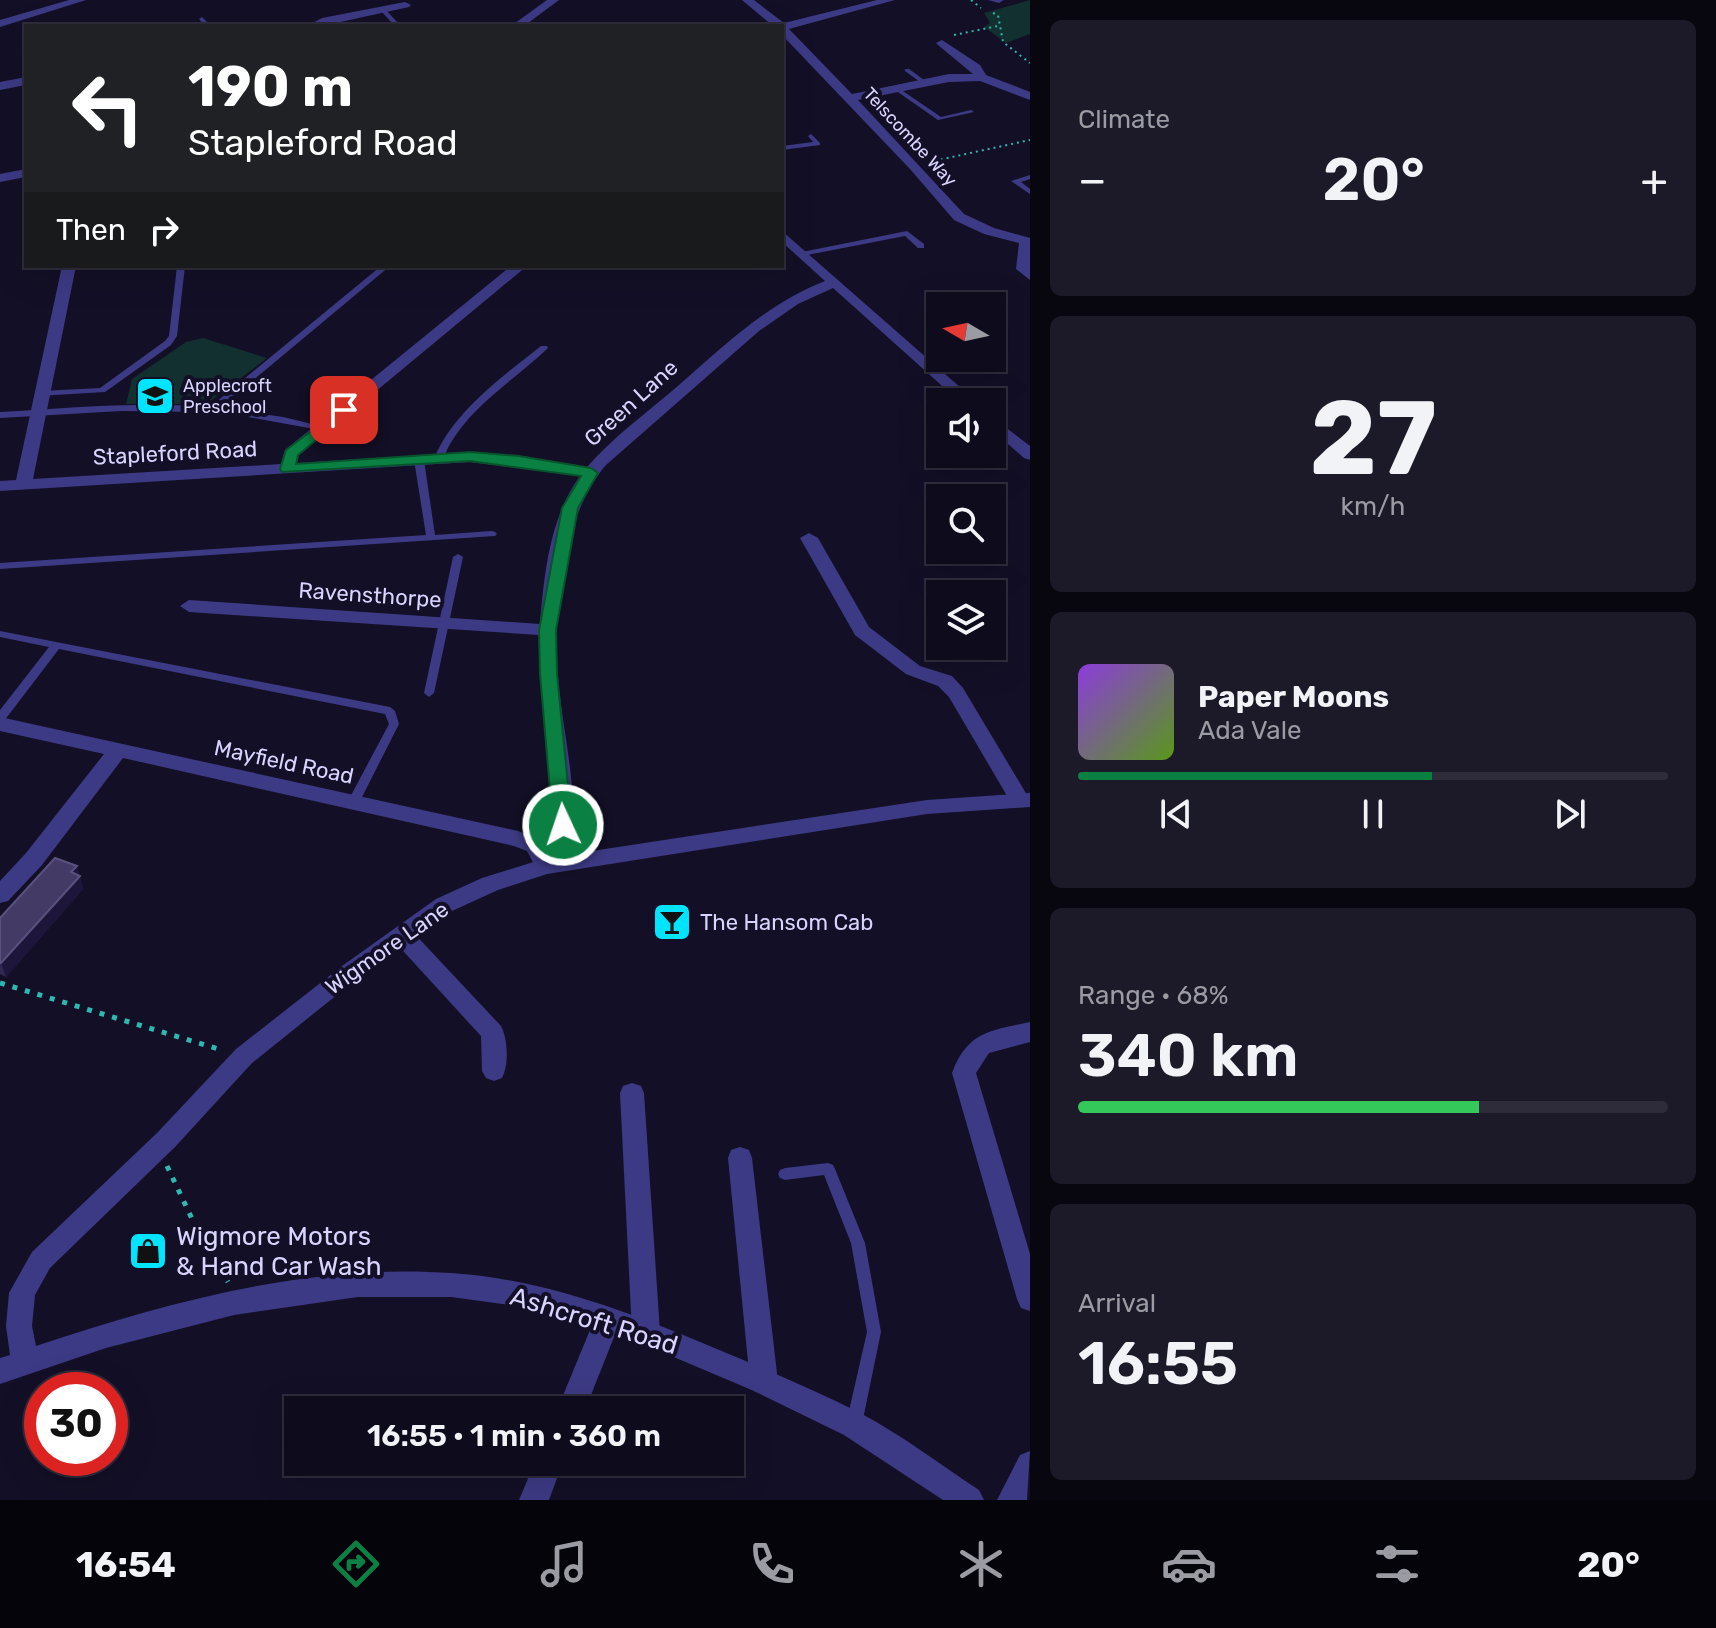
<!DOCTYPE html>
<html lang="en">
<head>
<meta charset="utf-8">
<style>
	:root { --surface:#0e0b1c; --page:#1c1929; --text:#f1f3f6; --muted:#9b9ba3; --line:#2e2b3b; --accent:#0b8043 }
	body { margin:0; font-family:Rubik,sans-serif; background:var(--page); color:var(--text); height:100vh; display:flex; flex-direction:column; font-size:30px; white-space:nowrap }
	* { box-sizing:border-box; margin:0 }
	p { font-size:26px; color:var(--muted) }
	.icon { flex:none; width:44px; height:44px; fill:none; stroke:currentColor; stroke-width:2; stroke-linecap:round; stroke-linejoin:round }
	.map { position:relative; flex:1; overflow:hidden }
	.side { display:flex; flex-direction:column; gap:20px; padding:20px; background:#08060f; width:686px }
	.side>* { flex:none }
	.guide { position:absolute; left:24px; top:24px; width:760px; height:244px; border-radius:0px; box-shadow:0 8px 32px #0002,0 0 0 2px var(--line); background:#202124; color:#fff; overflow:hidden }
	.needle { width:52px; rotate:279deg }
	.buttons { position:absolute; left:926px; top:292px; display:grid; gap:16px }
	.buttons a { display:grid; place-items:center; width:80px; height:80px; border-radius:0px; background:var(--surface); box-shadow:0 8px 32px #0002,0 0 0 2px var(--line); font-size:40px }
	.speed { position:absolute; left:24px; top:1372px; display:flex; gap:16px; font-size:40px; font-weight:700; text-align:center }
	.speed>* { display:grid; place-content:center; width:104px; height:104px; border-radius:50%; background:var(--surface); box-shadow:0 8px 32px #0002,0 0 0 2px var(--line); line-height:1 }
	.speed .limit { border:12px solid #d22; background:#fff; color:#111 }
	.pin { position:absolute; display:grid; place-items:center; width:68px; height:68px; color:#fff; margin:-34px; border-radius:16px; box-shadow:0 4px 12px #0006 }
	.me { position:absolute; width:88px; margin:-44px; rotate:357deg; stroke-linejoin:round; filter:drop-shadow(0 0 6px #0008) }
	.turn { display:flex; align-items:center; gap:28px; height:168px; padding:0 32px; font-size:36px }
	.turn .icon { width:104px; height:104px; stroke-width:2.5 }
	.turn b { display:block; font-size:56px; line-height:68px }
	.then { display:flex; align-items:center; height:76px; padding:0 32px; background:#0003; gap:16px; font-size:30px }
	.big { font-size:60px; font-weight:600; line-height:1.1 }
	.side .tile { flex:1; display:flex; flex-direction:column; justify-content:center; gap:12px; min-width:0; padding:0 28px; border-radius:12px; background:var(--page) }
	.side .dial { align-items:center; gap:0 }
	.dial b { font-size:104px; line-height:1 }
	.song { display:flex; align-items:center; gap:24px }
	.cover { width:96px; height:96px; border-radius:12px; background:linear-gradient(135deg,hsl(270 70% 55%),hsl(90 70% 35%)) }
	.played { height:8px; border-radius:4px; background:linear-gradient(90deg,var(--accent) 60%,var(--line) 60%) }
	.keys { display:flex; justify-content:space-around; direction:ltr }
	.heat { display:flex; justify-content:space-between; align-items:center; font-size:44px; direction:ltr }
	.charge { height:12px; border-radius:6px; background:linear-gradient(90deg,#34c759 68%,var(--line) 0) }
	.trip { position:absolute; left:284px; top:1396px; width:460px; height:80px; border-radius:0px; background:var(--surface); box-shadow:0 8px 32px #0002,0 0 0 2px var(--line); font-weight:600; line-height:80px; text-align:center }
	.dock { display:flex; height:128px; justify-content:space-around; align-items:center; background:#06040b; color:var(--muted) }
	.dock .icon { width:56px; height:56px }
	.dock .on { color:var(--accent) }
	.dock b { font-size:36px; color:var(--text) }
	main { display:flex; flex:1; min-height:0 }
	.map>svg:first-child { display:block }
</style>
</head>
<body>
<main>
<div class="map">
<svg width="1030" height="1500" viewBox="0 0 1030 1500">
	<rect width="100%" height="100%" fill="#130f26"/>
	<g fill="#12302f">
		<path d="M1030,0V34L1006,43L984,27L990,23L984,13Z"/>
		<path d="M203,338L267,358L207,404H126L132,379L186,342Z"/>
	</g>
	<g fill="none" stroke-linecap="round" stroke-linejoin="round">
		<g stroke="#2fb8b0" stroke-width="2" stroke-dasharray="2 4" stroke-linecap="butt">
			<path d="M971,0L981,8"/>
			<path d="M993,13L998,15L1003,42L1030,63"/>
			<path d="M954,35L998,26"/>
			<path d="M929,162L1030,140"/>
		</g>
		<g stroke="#2fb8b0" stroke-width="5" stroke-dasharray="5 8" stroke-linecap="butt">
			<path d="M0,983L222,1050"/>
			<path d="M167,1166L194,1223L228,1282"/>
		</g>
		<g fill="#3d3a85" fill-rule="evenodd">
			<path d="M380,8H384L398,23V25H394L380,10Z"/>
			<path d="M202,17L211,26H205L199,19Z"/>
			<path d="M905,69H909L928,83L923,84L905,71Z"/>
			<path d="M897,87L941,117L971,110L974,112L938,120L895,90L894,89Z"/>
			<path d="M811,134L820,143V145L782,150V146L813,142L808,136Z"/>
			<path d="M1030,175V179L1021,182L1030,189V194L1011,181Z"/>
			<path d="M907,231L924,244V248H918L905,236L802,256L798,254L802,252Z"/>
			<path d="M177,266H185L177,336L171,345L105,392L38,396V392L41,391L100,388L165,341L169,336Z"/>
			<path d="M381,266H390L220,408L283,417L325,427V431L243,416L203,412L121,411L0,418V412C70,408 140,401 210,407Z"/>
			<path d="M541,346H547L548,348C516,379 473,404 450,444C447,449 445,455 442,461H436L434,459C452,413 503,376 541,346Z"/>
			<path d="M419,457L424,460L435,535L492,531L495,532L497,534L495,536L0,569V563L426,535L414,460Z"/>
			<path d="M458,554L463,557L434,693L429,697L424,693L453,557Z"/>
			<path d="M0,631L390,707L395,711L399,724L360,801L354,805L348,801L389,724L385,714L59,649L4,721L0,722V710L49,647L0,637Z"/>
			<path d="M828,1163L833,1165L835,1169L865,1243L881,1332L862,1424L859,1429L854,1432L849,1429L846,1424L867,1332L851,1243L824,1175L785,1180L780,1178L778,1174L780,1170L785,1168Z"/>
		</g>
		<g fill="#3d3a85" fill-rule="evenodd">
			<path d="M69,0H86L0,27V20Z"/>
			<path d="M547,0H559L524,26H511Z"/>
			<path d="M742,0H754L784,23L877,0H895L789,29L852,94L949,74H973L938,45L936,43L942,40L980,65L986,75L1030,92V100L980,81L949,82L858,100L964,214L994,228L1030,238V280L1016,269L1019,243L984,234L954,220L910,169L782,35V26H773Z"/>
			<path d="M988,0H1004L999,3Z"/>
			<path d="M405,2L411,5L409,7L322,26H307L322,18Z"/>
			<path d="M26,77V85L0,90V82Z"/>
			<path d="M26,169V177L0,182V174Z"/>
			<path d="M782,231L977,402H960L833,288L798,304L759,331L606,465C562,516 553,611 558,677C562,727 575,775 573,825L550,854L555,862L552,868H536L527,851L514,846L123,758L42,865L8,901L0,903V881L26,853L104,754L0,731V717L518,831L538,839L553,823C556,760 537,699 539,635L189,612L180,606L189,600L540,624C544,574 550,517 580,476L470,462L0,491V481L16,480L62,266H76L33,479L281,464L285,450L511,266H527L299,455L297,463L470,452L587,467C614,436 648,412 679,385C725,345 768,303 825,281L782,242Z"/>
			<path d="M992,417L1030,446V460L1024,458L992,430Z"/>
			<path d="M809,533L818,538L869,627L920,666L952,676L963,688L1030,800L1027,806H1013L949,697L938,686L906,674L855,635L800,538Z"/>
			<path d="M402,926L410,929L501,1026C508,1039 509,1065 502,1078L494,1081L486,1078L482,1071L481,1036L394,941L391,935L394,929Z"/>
			<path d="M1030,1022V1042L989,1053L976,1073L1030,1254V1311L1021,1308L1017,1299L952,1073C968,1031 990,1031 1030,1022Z"/>
			<path d="M632,1083L641,1086L644,1093L660,1332L656,1341L646,1345L636,1341L632,1332L620,1093L623,1086Z"/>
			<path d="M740,1147L749,1150L752,1158L778,1382L774,1391L764,1395L754,1391L750,1382L728,1158L731,1150Z"/>
			<path d="M607,1309L617,1313L620,1322L585,1410H557L597,1313Z"/>
			<path d="M1030,1451L1027,1500H997L1020,1455Z"/>
			<path d="M535,1462H563L549,1500H519Z"/>
		</g>
		<path fill="#3d3a85" fill-rule="evenodd" d="M1030,793V807L927,814L547,874L498,890L452,911L358,978L252,1063L175,1147L50,1268L35,1295L32,1326L36,1346C167,1302 311,1263 451,1273C546,1279 637,1315 724,1352C770,1371 817,1391 862,1414C903,1436 941,1465 979,1490L984,1500H943L844,1435L754,1391L643,1344L524,1307L451,1297H358L234,1315L106,1348L0,1384V1358L10,1355L6,1326L9,1293L32,1252L157,1133L236,1049L342,966L436,899L482,878L546,858L927,800Z"/>
	</g>
	<path fill="#312854" d="M77,866L83,889L6,977L0,974V918Z"/>
	<path fill="#1d163a" d="M77,866L83,889L6,977L1,963Z"/>
	<path fill="#433a66" stroke="#5a527e" stroke-width="2" d="M55,858L77,866L71,872L80,876L1,963H0V918Z"/>
	<path fill="#0b8043" stroke="#07532c" stroke-width="2" d="M344,406L351,410L349,413L298,455L296,464L470,452L519,456L591,468L598,473L578,508L556,630L557,674L572,825L570,830H556L553,825L540,674L539,630L562,508L581,476L470,461L282,472L280,469L286,450Z"/>
	<defs>
		<g id="school-square" transform="scale(2)"><rect x="-9" y="-9" width="18" height="18" rx="4" fill="#00e5ff" stroke="#130f26"/><path d="M0-5L7-2L0 1L-7-2ZM-4 1L0 2.5L4 1V4Q0 6-4 4Z" fill="#111"/></g>
		<g id="bar-square" transform="scale(2)"><rect x="-9" y="-9" width="18" height="18" rx="4" fill="#00e5ff" stroke="#130f26"/><path d="M-6-5H6L.8 .8V4.5H3.5V6h-7V4.5H-.8V.8Z" fill="#111"/></g>
		<g id="shop-square" transform="scale(2)"><rect x="-9" y="-9" width="18" height="18" rx="4" fill="#00e5ff" stroke="#130f26"/><path d="M-5-2.5h2.3a2.7 3.5 0 0 1 5.4 0H5L5.5 6h-11ZM-1.5-2.5h3a1.5 2.3 0 0 0-3 0Z" fill="#111"/></g>
	</defs>
	<g fill-rule="evenodd">
		<use href="#school-square" x="155" y="396"/>
		<use href="#bar-square" x="672" y="922"/>
		<use href="#shop-square" x="148" y="1251"/>
	</g>
	<g text-anchor="middle" dominant-baseline="central" stroke-width="8" stroke-linejoin="round" paint-order="stroke">
		<g font-size="18" fill="#d9d4ff" stroke="#130f26">
			<text transform="translate(910 137) rotate(47)">Telscombe Way</text>
		</g>
		<g font-size="18" fill="#d9d4ff" stroke="#130f26" text-anchor="start">
			<text x="183" y="386">Applecroft<tspan x="183" dy="21">Preschool</tspan></text>
		</g>
		<g font-size="22" fill="#d9d4ff" stroke="#130f26">
			<text transform="translate(631 403) rotate(-42)">Green Lane</text>
			<text transform="translate(175 453) rotate(-3)">Stapleford Road</text>
			<text transform="translate(370 595) rotate(4)">Ravensthorpe</text>
			<text transform="translate(284 762) rotate(12)">Mayfield Road</text>
			<text transform="translate(387 948) rotate(-35)">Wigmore Lane</text>
		</g>
		<g font-size="22" fill="#d9d4ff" stroke="#130f26" text-anchor="start">
			<text x="700" y="922">The Hansom Cab</text>
		</g>
		<g font-size="26" fill="#d9d4ff" stroke="#130f26" text-anchor="start">
			<text x="176" y="1236">Wigmore Motors<tspan x="176" dy="30">&amp; Hand Car Wash</tspan></text>
		</g>
		<g font-size="26" fill="#d9d4ff" stroke="#130f26">
			<text transform="translate(594 1321) rotate(17)">Ashcroft Road</text>
		</g>
	</g>
</svg>
<div class="buttons">
<a><svg class="needle" viewBox="-14 -14 28 28"><path d="M0-13l5 13h-10z" fill="#e53935"/><path d="M0 13l5-13h-10z" fill="#9b9ba3"/></svg></a>
<a><svg class="icon" aria-label="sound" viewBox="0 0 24 24"><path d="M4 9h4l5-4v14l-5-4H4zM17 9q2 3 0 6"/></svg></a>
<a><svg class="icon" aria-label="search" viewBox="0 0 24 24"><circle cx="10" cy="10" r="6"/><path d="M15 15l6 6"/></svg></a>
<a><svg class="icon" aria-label="layers" viewBox="0 0 24 24"><path d="M12 4l9 5-9 5-9-5zM3 14l9 5 9-5"/></svg></a>
</div>
<div class="speed"><div class="limit">30</div></div>
<div class="pin" style="left:344px;top:410px;background:#d93025"><svg class="icon" aria-label="arrive" viewBox="0 0 24 24"><path d="M6 21V4h12l-3 4 3 4H6"/></svg></div>
<svg class="me" style="left:563px;top:825px" viewBox="-20 -20 40 40"><circle r="17" fill="#0b8043" stroke="#fff" stroke-width="3"/><path d="M0-11L8 9 0 5-8 9z" fill="#fff"/></svg>
<div class="trip">16:55 · 1 min · 360 m</div>
<div class="guide">
<div class="turn"><svg class="icon" aria-label="left" viewBox="0 0 24 24"><path d="M17 20v-9H6M10 6l-5 5 5 5"/></svg><div><b>190 m</b>Stapleford Road</div></div>
<div class="then">Then<svg class="icon" aria-label="right" viewBox="0 0 24 24"><path d="M7 20v-9h11M14 6l5 5-5 5"/></svg></div>
</div>
</div>
<section class="side">
<div class="tile"><p>Climate</p>
<div class="heat"><a>−</a><b class="big">20°</b><a>+</a></div>
</div>
<div class="tile dial"><b>27</b><p>km/h</p></div>
<div class="tile">
<div class="song"><i class="cover"></i><div><b>Paper Moons</b><p>Ada Vale</p></div></div>
<div class="played"></div>
<div class="keys"><svg class="icon" aria-label="previous" viewBox="0 0 24 24"><path d="M18 5L8 12l10 7zM5 5v14"/></svg><svg class="icon" aria-label="pause" viewBox="0 0 24 24"><path d="M8 5v14M16 5v14"/></svg><svg class="icon" aria-label="next" viewBox="0 0 24 24"><path d="M6 5l10 7-10 7zM19 5v14"/></svg></div>
</div>
<div class="tile"><p>Range · 68%</p><b class="big">340 km</b><div class="charge"></div></div>
<div class="tile"><p>Arrival</p><b class="big">16:55</b></div>
</section>
</main>
<nav class="dock">
<b>16:54</b>
<svg class="icon on" aria-label="directions" viewBox="0 0 24 24"><path d="M12 3l9 9-9 9-9-9zM9 14v-3h6M13 9l2 2-2 2"/></svg>
<svg class="icon" aria-label="music" viewBox="0 0 24 24"><path d="M9 18V5l10-2v13"/><circle cx="6" cy="18" r="3"/><circle cx="16" cy="16" r="3"/></svg>
<svg class="icon" aria-label="phone" viewBox="0 0 24 24"><path d="M5 4h4l2 5-3 2q2 4 5 5l2-3 5 2v4C11 20 4 13 5 4z"/></svg>
<svg class="icon" aria-label="climate" viewBox="0 0 24 24"><path d="M12 3v18M4 7l16 10M4 17L20 7"/></svg>
<svg class="icon" aria-label="car" viewBox="0 0 24 24"><path d="M5 17H2v-5l4-1 3-4h7l3 4 3 1v5h-3M9 17h6M6 11h13"/><circle cx="7" cy="17" r="2"/><circle cx="17" cy="17" r="2"/></svg>
<svg class="icon" aria-label="filters" viewBox="0 0 24 24"><path d="M4 7h16M4 17h16"/><circle cx="9" cy="7" r="2"/><circle cx="15" cy="17" r="2"/></svg>
<b>20°</b>
</nav>
</body>
</html>
